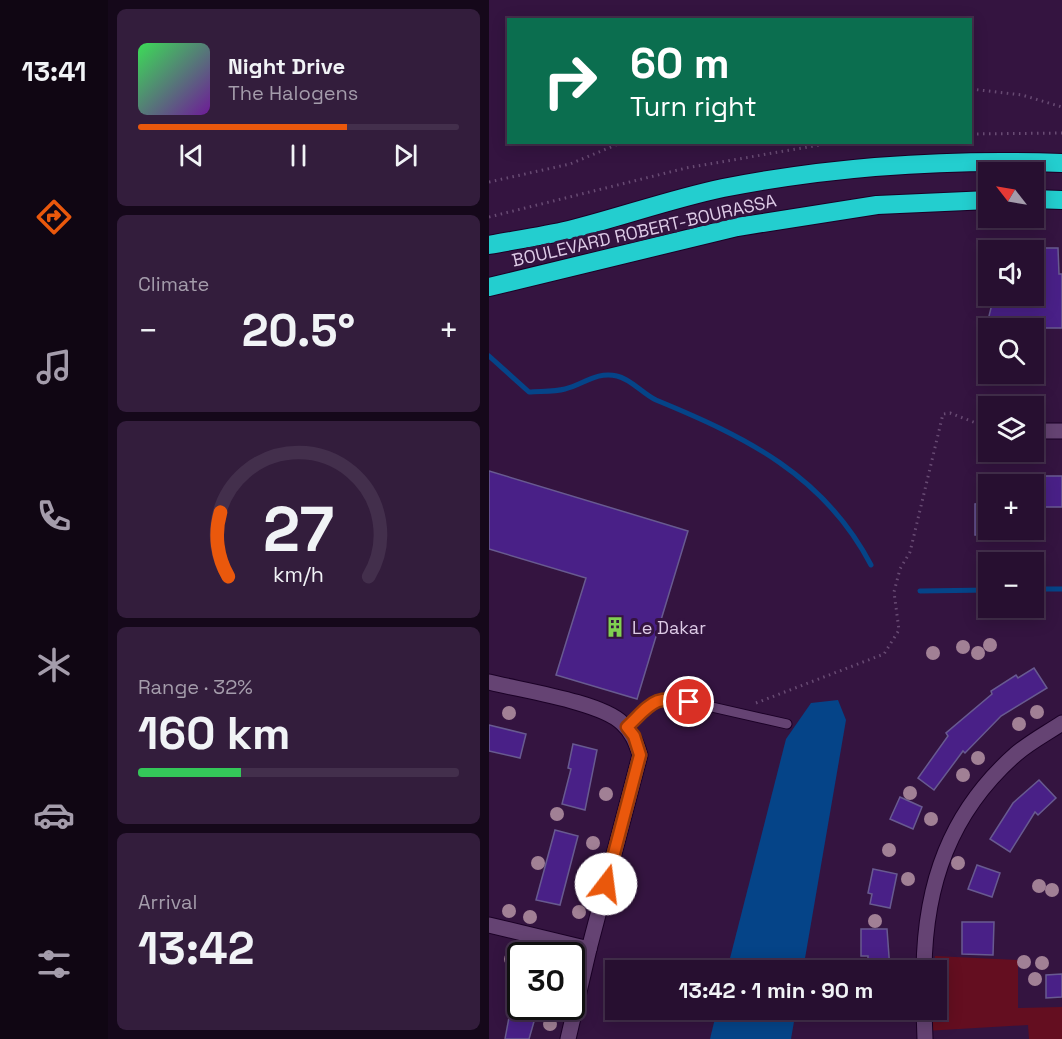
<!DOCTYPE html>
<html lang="en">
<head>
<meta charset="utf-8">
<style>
	:root { --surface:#270f30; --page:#331d3c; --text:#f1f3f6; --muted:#a49cab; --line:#432f4c; --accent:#ea580c }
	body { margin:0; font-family:"Space Grotesk",sans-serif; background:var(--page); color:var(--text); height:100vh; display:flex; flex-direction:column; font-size:22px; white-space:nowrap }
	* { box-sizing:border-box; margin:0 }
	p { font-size:20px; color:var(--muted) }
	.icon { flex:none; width:33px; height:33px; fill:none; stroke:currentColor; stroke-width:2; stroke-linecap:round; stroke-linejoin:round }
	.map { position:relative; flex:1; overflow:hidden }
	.details { display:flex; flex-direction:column; gap:9px; padding:9px; background:#15081a; width:381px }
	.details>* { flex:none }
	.guide { position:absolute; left:18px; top:18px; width:465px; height:126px; border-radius:0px; box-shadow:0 3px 15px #0003,0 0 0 2px var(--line); background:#0b6e4f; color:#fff; overflow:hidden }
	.needle { width:39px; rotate:301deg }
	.fabs { position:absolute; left:489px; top:162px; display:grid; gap:12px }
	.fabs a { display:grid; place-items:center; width:66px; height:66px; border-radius:0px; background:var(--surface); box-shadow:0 3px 15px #0003,0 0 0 2px var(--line); font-size:30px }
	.speed { position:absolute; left:18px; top:942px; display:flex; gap:12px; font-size:30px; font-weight:700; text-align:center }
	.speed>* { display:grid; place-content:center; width:78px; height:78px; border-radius:50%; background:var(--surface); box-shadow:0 3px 15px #0003,0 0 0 2px var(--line); line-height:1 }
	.speed .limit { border:3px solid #111; border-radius:9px; background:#fff; color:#111 }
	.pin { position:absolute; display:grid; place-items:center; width:51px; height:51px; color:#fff; margin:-26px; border:3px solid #fff; border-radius:50%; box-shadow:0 2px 6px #0007 }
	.me { position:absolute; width:66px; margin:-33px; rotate:15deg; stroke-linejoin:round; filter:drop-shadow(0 0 4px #0008) }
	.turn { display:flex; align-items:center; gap:21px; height:126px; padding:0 24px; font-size:27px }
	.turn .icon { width:78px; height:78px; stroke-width:2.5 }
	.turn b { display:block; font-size:42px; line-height:51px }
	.big { font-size:45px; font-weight:700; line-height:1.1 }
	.details .widget { flex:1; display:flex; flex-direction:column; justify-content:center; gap:9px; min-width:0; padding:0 21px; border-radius:9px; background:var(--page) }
	.details .dial { align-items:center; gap:0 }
	.dial svg { height:156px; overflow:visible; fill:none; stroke:var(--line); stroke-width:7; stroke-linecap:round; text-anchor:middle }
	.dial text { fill:var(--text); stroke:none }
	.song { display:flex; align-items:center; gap:18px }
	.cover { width:72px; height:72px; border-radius:9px; background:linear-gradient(135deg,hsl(130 70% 55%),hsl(280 70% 35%)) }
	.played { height:6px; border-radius:3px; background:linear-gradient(90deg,var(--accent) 65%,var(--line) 65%) }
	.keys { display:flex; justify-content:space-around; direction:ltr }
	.heat { display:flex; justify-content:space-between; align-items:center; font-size:33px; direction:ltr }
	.charge { height:9px; border-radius:4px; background:linear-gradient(90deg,#34c759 32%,var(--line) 0) }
	.trip { position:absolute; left:116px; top:960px; width:342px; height:60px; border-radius:0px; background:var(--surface); box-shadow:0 3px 15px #0003,0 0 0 2px var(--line); font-weight:700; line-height:60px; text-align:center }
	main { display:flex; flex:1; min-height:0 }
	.tabs { display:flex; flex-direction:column; width:108px; justify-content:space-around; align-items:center; background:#100613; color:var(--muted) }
	.tabs .icon { width:42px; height:42px }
	.tabs .active { color:var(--accent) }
	.tabs b { font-size:27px; color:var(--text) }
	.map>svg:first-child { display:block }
</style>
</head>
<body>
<main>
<nav class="tabs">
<b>13:41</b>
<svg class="icon active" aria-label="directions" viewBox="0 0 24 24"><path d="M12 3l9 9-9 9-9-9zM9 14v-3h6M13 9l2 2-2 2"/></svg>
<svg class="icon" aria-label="music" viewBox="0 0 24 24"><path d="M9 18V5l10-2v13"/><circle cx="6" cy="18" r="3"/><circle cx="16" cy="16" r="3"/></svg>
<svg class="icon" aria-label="phone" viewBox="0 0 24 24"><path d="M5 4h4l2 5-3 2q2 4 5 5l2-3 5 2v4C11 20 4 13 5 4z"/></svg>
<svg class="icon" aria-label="climate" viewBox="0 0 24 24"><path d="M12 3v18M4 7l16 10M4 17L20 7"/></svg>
<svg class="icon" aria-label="car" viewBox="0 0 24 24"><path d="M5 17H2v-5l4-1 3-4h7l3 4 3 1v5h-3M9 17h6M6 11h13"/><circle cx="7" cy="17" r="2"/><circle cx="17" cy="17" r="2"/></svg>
<svg class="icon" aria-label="filters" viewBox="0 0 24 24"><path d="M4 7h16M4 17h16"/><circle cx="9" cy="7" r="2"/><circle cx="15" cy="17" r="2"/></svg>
</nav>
<section class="details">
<div class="widget">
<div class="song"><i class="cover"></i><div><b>Night Drive</b><p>The Halogens</p></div></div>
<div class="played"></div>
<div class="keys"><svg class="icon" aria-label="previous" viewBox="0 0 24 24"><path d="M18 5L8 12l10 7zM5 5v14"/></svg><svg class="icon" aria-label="pause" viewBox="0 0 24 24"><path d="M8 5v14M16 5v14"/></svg><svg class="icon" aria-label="next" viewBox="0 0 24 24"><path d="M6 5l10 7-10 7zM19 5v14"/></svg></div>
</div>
<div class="widget"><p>Climate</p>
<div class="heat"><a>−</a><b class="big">20.5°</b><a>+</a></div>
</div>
<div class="widget dial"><svg viewBox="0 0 100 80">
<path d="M14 69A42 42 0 1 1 86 69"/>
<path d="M14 69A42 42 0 0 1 10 36" stroke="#ea580c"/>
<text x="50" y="56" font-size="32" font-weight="700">27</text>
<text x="50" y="72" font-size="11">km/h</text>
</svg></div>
<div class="widget"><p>Range · 32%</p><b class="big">160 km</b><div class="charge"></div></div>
<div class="widget"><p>Arrival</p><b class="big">13:42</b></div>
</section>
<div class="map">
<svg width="573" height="1039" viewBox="0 0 573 1039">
	<rect width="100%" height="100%" fill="#341440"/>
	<path fill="#640e20" d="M446,956L529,960V1008L573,1007V1039H540L539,1025L436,1031L439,1010H447V970H444Z"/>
	<g fill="#054488">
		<path d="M349,700L357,720L314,970H238L297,739L322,703Z"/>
		<path d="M228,1010H307L302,1039H221Z"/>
	</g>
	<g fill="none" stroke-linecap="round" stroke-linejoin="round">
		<g stroke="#054488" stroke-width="5">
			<path d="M0,356L40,392C51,391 65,392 76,389C94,385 107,371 128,376C142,379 154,394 167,400C257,437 335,475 382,565"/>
			<path d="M544,589H573"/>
			<path d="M431,591L500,590"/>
		</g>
	</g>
	<g fill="#492087" stroke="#685a90" stroke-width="1.5">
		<path d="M544,248H569L570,274H573V328H497L505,296H544Z"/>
		<path d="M0,471L199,531L148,699L67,675L97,578L0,549Z"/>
		<rect x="555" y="476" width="18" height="31"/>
		<path d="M500,503V535H486V504Z"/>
		<path d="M545,668L558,688L512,716L476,753L474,751L445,790L429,778L459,736L457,733L503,694L502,691L527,675L529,678Z"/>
		<path d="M0,725L37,734L31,758L0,751Z"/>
		<path d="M84,744L108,750L96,810L73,804L82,769L79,768Z"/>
		<path d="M550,780L567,798L549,815L546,812L521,852L501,839L524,803Z"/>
		<path d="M411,797L433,807L424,829L401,819Z"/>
		<path d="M66,830L89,836L71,905L47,900Z"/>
		<path d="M488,865L511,873L503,897L479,889Z"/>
		<path d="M384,869L408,874L401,908L381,904L383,894L379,893Z"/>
		<path d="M473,922H505L504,955L473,954Z"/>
		<path d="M372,929H398L401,970L379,969V956H372Z"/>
		<path d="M573,974V997L557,998V975Z"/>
		<path d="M21,1012L46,1018L40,1039H16Z"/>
	</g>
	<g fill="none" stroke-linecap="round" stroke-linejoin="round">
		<g stroke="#1b0026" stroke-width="11">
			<path id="lane" d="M138,727L164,702L179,697L298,724"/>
		</g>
		<g stroke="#1b0026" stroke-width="17">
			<g id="street">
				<path d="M544,431H573"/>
				<path d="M0,682C31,690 112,702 133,723C143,732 147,742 151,755L100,949L79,1039"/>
				<path d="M0,925L100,949"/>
				<path d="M435,970C436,884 461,812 527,754C541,742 558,733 573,723"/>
				<path d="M435,1010L436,1039"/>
			</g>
		</g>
		<g stroke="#1b0026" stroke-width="20">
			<g id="highway">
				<path d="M544,199L573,200"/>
				<path d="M0,245C27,240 54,236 80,230C132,217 182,199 234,188C345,166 460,159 573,163"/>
				<path d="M0,287L248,227L388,205L500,200"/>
			</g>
		</g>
		<g stroke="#684b73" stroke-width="3" stroke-dasharray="1.5 4.5" stroke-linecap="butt">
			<path d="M482,89L533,95L573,107"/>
			<path d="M482,134L573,133"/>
			<path d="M0,182L81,164L134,142"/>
			<path d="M0,217L197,168L348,142"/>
			<path d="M267,703L395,654L410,630L405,592L411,569L421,552L454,414L461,413L500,428"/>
		</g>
		<use href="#lane" stroke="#654373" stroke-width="9"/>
		<use href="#street" stroke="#654373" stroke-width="15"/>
		<use href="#highway" stroke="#23cecf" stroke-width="18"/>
	</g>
	<g fill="#a18095">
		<circle cx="501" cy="645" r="7"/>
		<circle cx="474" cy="647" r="7"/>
		<circle cx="444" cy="653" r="7"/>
		<circle cx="489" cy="653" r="7"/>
		<circle cx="548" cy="712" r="7"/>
		<circle cx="20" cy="713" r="7"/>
		<circle cx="530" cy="724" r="7"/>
		<circle cx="489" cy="758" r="7"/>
		<circle cx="474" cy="775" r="7"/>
		<circle cx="421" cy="793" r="7"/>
		<circle cx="117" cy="794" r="7"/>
		<circle cx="68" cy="814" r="7"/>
		<circle cx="442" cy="819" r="7"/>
		<circle cx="104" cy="843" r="7"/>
		<circle cx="400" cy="850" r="7"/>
		<circle cx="49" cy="863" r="7"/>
		<circle cx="469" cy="863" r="7"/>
		<circle cx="419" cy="879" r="7"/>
		<circle cx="550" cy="886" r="7"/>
		<circle cx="563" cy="890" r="7"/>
		<circle cx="20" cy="911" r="7"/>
		<circle cx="90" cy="912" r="7"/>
		<circle cx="41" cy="917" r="7"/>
		<circle cx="386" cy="921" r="7"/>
		<circle cx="22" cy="959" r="7"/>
		<circle cx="535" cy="962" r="7"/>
		<circle cx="553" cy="963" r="7"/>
		<circle cx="546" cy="979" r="7"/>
		<circle cx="61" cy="1024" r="7"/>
	</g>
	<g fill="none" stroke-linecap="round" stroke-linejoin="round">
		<g stroke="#983908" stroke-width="15">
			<path id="route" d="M117,884L151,755L145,736L138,727C162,704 165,694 200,702"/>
		</g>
		<use href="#route" stroke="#ea580c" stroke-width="10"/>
	</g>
	<defs>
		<g id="building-bare" transform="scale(1.62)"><path d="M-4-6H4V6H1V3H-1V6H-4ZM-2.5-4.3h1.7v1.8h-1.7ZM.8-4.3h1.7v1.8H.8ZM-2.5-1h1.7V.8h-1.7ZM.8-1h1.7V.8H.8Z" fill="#80d051" stroke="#341440" stroke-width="2.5" paint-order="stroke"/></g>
	</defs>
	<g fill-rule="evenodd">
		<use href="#building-bare" x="126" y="627"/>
	</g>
	<g text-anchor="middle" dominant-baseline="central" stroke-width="6" stroke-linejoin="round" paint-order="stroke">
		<g font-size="18" fill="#ddcae6" stroke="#341440">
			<text transform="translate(155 230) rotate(-13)">BOULEVARD ROBERT-BOURASSA</text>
		</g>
		<g font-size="18" fill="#ddcae6" stroke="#341440" text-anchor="start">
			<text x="143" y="627">Le Dakar</text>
		</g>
	</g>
</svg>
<div class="fabs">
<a><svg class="needle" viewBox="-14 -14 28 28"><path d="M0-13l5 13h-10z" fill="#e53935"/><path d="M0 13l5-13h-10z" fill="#a49cab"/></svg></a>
<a><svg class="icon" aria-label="sound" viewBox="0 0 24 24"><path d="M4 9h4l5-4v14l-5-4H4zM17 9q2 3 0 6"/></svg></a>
<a><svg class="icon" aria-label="search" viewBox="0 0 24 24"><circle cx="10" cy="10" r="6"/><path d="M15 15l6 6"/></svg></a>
<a><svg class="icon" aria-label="layers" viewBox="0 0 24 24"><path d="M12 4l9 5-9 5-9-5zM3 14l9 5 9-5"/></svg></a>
<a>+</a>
<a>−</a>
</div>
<div class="speed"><div class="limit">30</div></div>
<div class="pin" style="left:200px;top:702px;background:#d93025"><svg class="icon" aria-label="arrive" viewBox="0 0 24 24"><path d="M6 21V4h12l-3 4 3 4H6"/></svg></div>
<svg class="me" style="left:117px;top:884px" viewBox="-20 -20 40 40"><circle r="19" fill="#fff"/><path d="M0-13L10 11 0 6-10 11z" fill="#ea580c"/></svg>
<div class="trip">13:42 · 1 min · 90 m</div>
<div class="guide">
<div class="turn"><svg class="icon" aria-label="right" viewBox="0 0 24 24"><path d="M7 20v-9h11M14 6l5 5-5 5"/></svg><div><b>60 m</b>Turn right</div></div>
</div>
</div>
</main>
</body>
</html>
